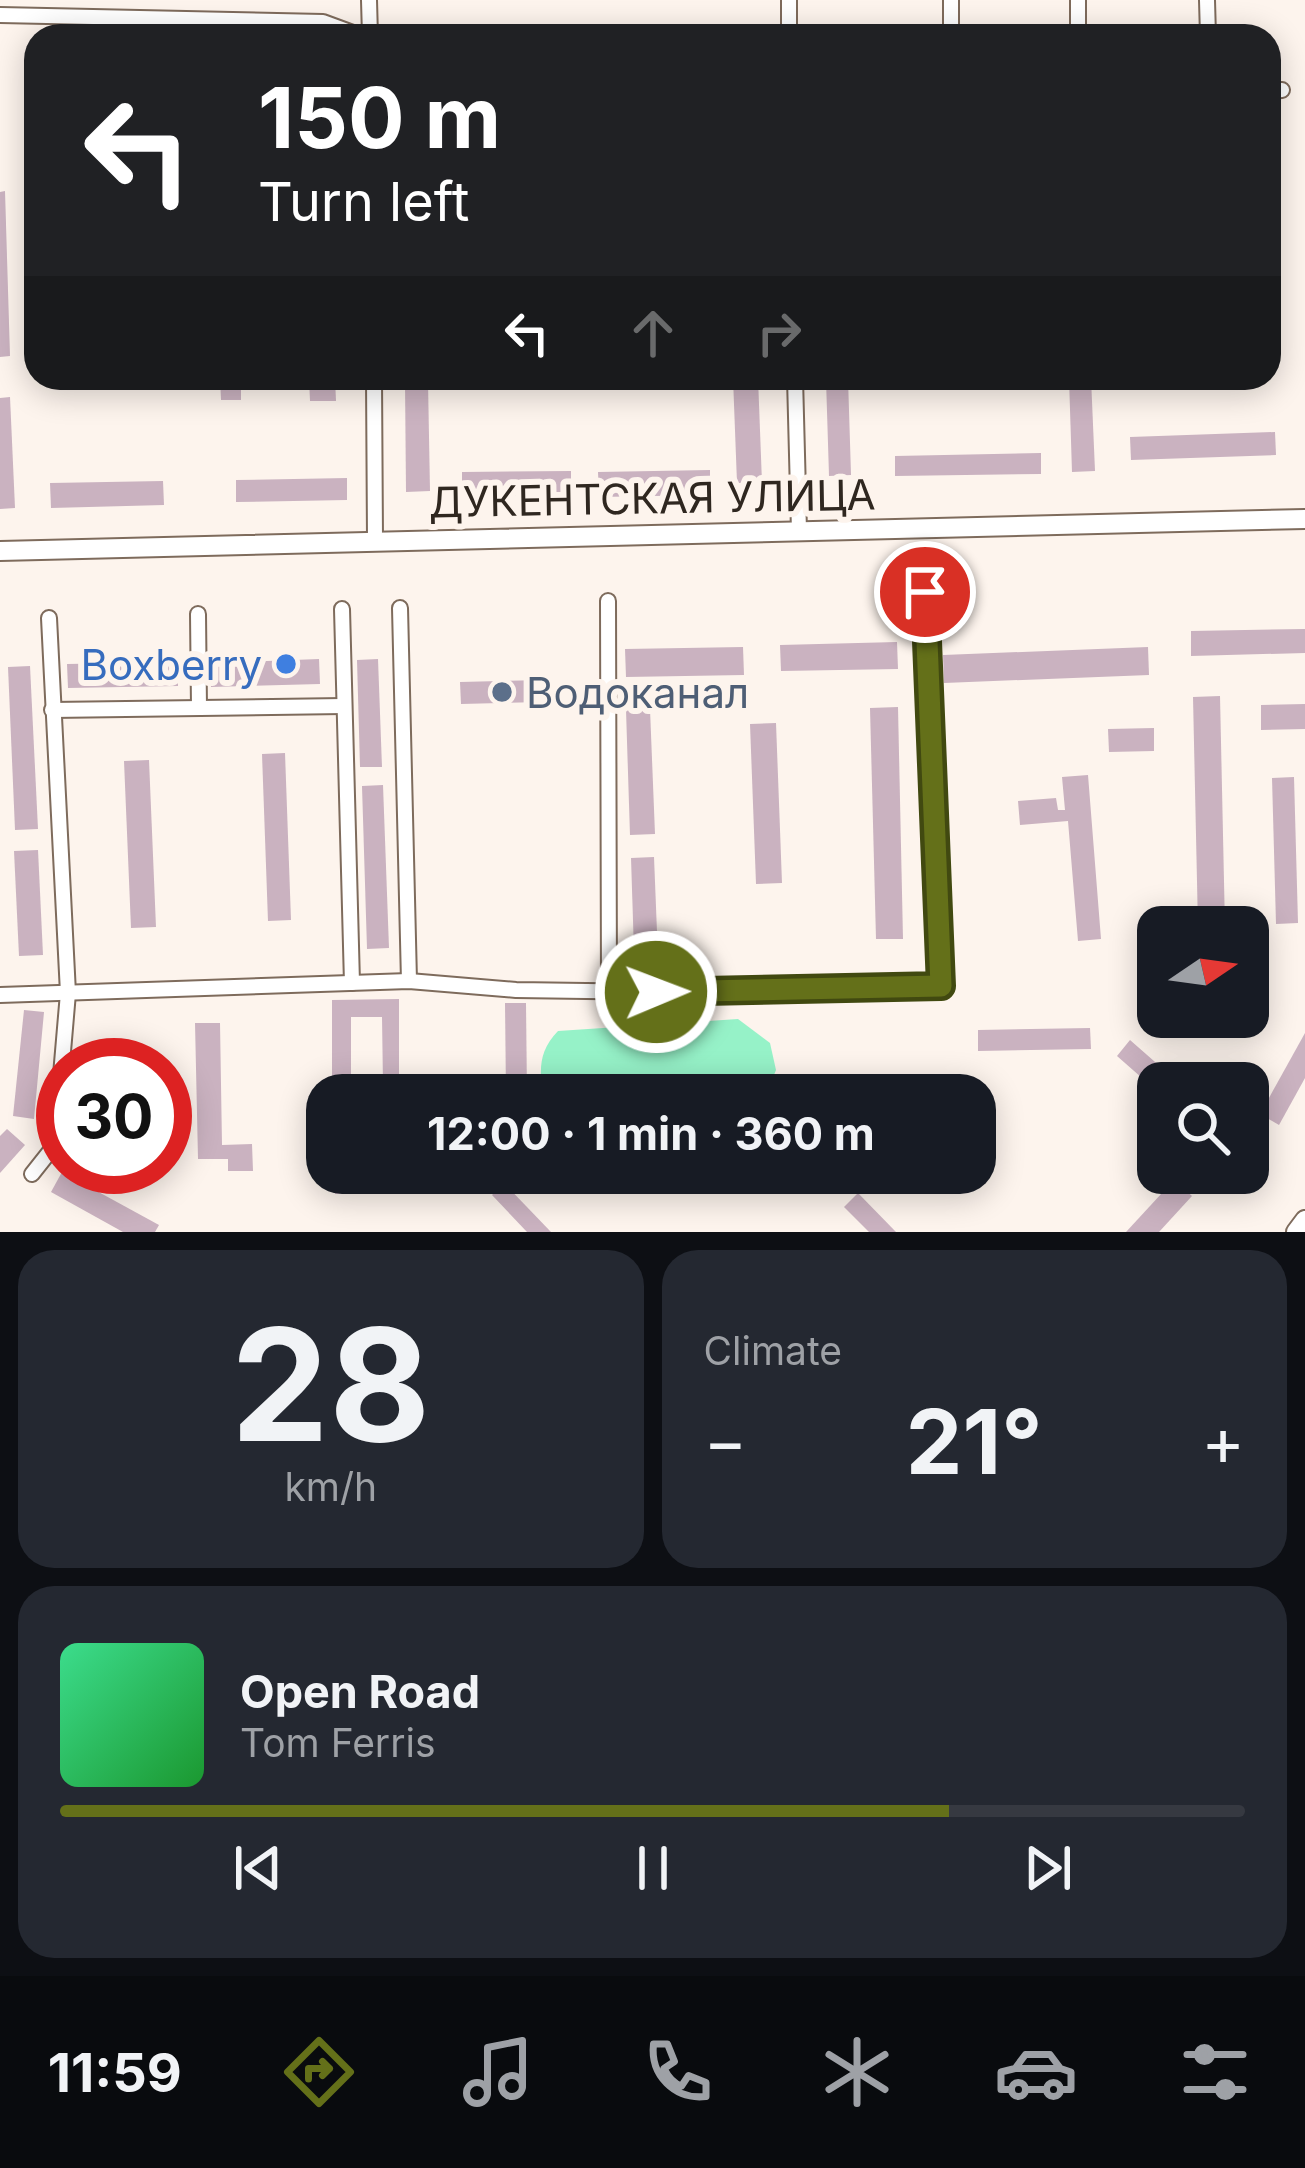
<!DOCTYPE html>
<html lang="en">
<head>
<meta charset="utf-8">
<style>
	:root { --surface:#171b24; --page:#242831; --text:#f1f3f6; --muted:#9ea1a6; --line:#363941; --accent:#647019 }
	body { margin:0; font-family:Inter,sans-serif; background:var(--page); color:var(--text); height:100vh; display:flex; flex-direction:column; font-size:45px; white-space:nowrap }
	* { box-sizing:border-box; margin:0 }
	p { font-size:39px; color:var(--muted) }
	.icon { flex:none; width:66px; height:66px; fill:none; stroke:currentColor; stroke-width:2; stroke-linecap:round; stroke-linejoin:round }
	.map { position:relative; height:1232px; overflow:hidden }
	.sheet { display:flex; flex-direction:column; gap:18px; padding:18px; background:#0d0f14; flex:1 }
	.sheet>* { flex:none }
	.guide { position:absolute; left:24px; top:24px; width:1257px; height:366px; border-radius:36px; box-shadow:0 6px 30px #0003; background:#202124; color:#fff; overflow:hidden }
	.needle { width:78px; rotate:77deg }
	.fabs { position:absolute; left:1137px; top:906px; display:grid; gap:24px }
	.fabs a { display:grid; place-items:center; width:132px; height:132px; border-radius:24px; background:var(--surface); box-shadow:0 6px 30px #0003; font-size:60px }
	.speed { position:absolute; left:36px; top:1038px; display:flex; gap:24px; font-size:60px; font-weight:700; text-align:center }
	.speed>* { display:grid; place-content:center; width:156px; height:156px; border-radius:50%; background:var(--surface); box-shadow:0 6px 30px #0003; line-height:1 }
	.speed .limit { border:18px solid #d22; background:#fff; color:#111 }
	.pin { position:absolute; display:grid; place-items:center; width:102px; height:102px; color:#fff; margin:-51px; border:6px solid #fff; border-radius:50%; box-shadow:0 3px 12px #0007 }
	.me { position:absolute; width:132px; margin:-66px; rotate:89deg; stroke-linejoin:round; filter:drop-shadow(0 0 9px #0008) }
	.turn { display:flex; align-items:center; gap:42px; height:252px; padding:0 36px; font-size:54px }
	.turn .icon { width:156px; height:156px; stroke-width:2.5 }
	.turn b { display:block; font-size:84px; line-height:102px }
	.lanes { display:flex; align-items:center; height:114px; padding:0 36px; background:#0003; justify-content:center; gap:60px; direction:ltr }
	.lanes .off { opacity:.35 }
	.big { font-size:90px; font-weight:700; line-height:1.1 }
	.sheet .tile { flex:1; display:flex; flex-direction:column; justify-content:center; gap:18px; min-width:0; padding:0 42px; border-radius:36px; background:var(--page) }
	.sheet .dial { align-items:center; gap:0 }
	.dial b { font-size:156px; line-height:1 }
	.song { display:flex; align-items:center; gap:36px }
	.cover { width:144px; height:144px; border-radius:18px; background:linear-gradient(135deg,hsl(150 70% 55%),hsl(130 70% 35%)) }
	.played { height:12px; border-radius:6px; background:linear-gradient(90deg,var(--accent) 75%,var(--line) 75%) }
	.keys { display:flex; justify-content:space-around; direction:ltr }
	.heat { display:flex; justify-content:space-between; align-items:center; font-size:66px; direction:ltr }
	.sheet .tiles { flex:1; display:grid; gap:18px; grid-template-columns:1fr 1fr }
	.tile:last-child { grid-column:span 2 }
	.trip { position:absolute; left:306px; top:1074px; width:690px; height:120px; border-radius:36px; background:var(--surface); box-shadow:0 6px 30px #0003; font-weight:700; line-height:120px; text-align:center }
	.dock { display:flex; height:192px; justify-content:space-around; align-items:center; background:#090b0e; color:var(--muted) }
	.dock .icon { width:84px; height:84px }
	.dock .selected { color:var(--accent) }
	.dock b { font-size:54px; color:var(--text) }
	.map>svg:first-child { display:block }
</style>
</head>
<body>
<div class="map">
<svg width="1305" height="1232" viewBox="0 0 1305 1232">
	<rect width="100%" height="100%" fill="#fdf4ed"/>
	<path fill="#96f2c8" d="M738,1019L770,1043L776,1070L766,1095H543C539,1068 539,1051 558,1031Z"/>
	<g fill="#cab2c0">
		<path d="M5,191L10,356L0,357V192Z"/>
		<path d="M220,378H246L247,390H241V400H221Z"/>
		<path d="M309,378H335L336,401H310Z"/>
		<path d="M733,378H758L762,483H737Z"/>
		<path d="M1069,378H1091L1095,471L1072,472Z"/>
		<path d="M826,379H848L851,475L829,476Z"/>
		<path d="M405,382H428L430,491L406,492Z"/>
		<path d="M10,397L15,508L0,509V398Z"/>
		<path d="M1275,432L1276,455L1131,460L1130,437Z"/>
		<path d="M1041,453V474L895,476V456Z"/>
		<path d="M710,470V495L599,497L598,472Z"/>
		<path d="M571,471V495L462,496V472Z"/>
		<path d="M347,478V500L236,502V480Z"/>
		<path d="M163,481L164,505L51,508L50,483Z"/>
		<path d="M1305,629V653L1191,656V631Z"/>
		<path d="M897,642L898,669L781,671L780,645Z"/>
		<path d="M743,647L744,675L626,677L625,649Z"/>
		<path d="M1148,647L1149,675L944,683L943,655Z"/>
		<path d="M319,659L320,684L211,687L210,663Z"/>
		<path d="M378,659L382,767H360L357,660Z"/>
		<path d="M178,662V686L68,688L67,664Z"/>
		<path d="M30,666L38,829L15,830L8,667Z"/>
		<path d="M544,680V702L461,704L460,682Z"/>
		<path d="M1220,696L1225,927H1198L1193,697Z"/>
		<path d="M1305,704V729L1261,730V705Z"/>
		<path d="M898,707L903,939H876L870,708Z"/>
		<path d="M650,709L655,834L630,835L626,710Z"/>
		<path d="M776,723L782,883L756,884L750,724Z"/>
		<path d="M1154,728V751L1109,752L1108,729Z"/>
		<path d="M285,753L291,920L268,921L262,754Z"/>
		<path d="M149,760L156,927L131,928L124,761Z"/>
		<path d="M1088,775L1101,939L1078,941L1068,821L1020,825L1018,801L1056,798L1058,810H1065L1062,777Z"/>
		<path d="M1294,777L1298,923L1276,924L1272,778Z"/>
		<path d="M383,785L389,948L367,949L362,786Z"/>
		<path d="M38,850L43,955L19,956L14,851Z"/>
		<path d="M654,857L659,982L635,983L631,858Z"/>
		<path d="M399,999V1085H383L382,1017H351V1085H332V1000Z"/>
		<path d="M505,1003H526L527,1095H506Z"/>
		<path d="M24,1010L44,1012L34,1119L13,1116Z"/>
		<path d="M195,1023H220L222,1145L252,1144L253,1171H228V1159H198Z"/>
		<path d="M1090,1028L1091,1049L978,1051V1030Z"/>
		<path d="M1305,1033V1078L1279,1125L1260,1114Z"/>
		<path d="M1130,1040L1179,1083H1158V1092L1117,1056Z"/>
		<path d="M7,1129L25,1145L0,1173V1136Z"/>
		<path d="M62,1172L159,1225L155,1232H123L51,1192Z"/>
		<path d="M334,1173H359V1179H384L383,1173H410V1191L335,1194Z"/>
		<path d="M1174,1180L1192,1196L1159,1232H1126Z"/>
		<path d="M504,1183L551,1232H527L492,1195Z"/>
		<path d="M858,1193L896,1232H869L844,1207Z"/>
	</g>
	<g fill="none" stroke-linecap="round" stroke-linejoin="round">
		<g stroke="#7e6b5c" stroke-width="18">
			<g id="minor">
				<path d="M369,0L370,36"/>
				<path d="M789,0V36"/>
				<path d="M951,0V36"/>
				<path d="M1207,0L1208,36"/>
				<path d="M0,15L323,22L361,36"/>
				<path d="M1078,36V0"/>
				<path d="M1269,91L1282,90"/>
				<path d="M374,378L375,539"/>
				<path d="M795,378L799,531"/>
				<path d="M608,601L609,989"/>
				<path d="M400,608L409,981"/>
				<path d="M342,609L352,983"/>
				<path d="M198,614L199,708"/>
				<path d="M52,710L344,706"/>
				<path d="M0,995L409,981L516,990L656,992L941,986L925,592"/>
				<path d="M32,1174L55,1145L68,993L49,618"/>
			</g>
		</g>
		<g stroke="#7e6b5c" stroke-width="22">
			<g id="secondary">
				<path d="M0,551L1305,519"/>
				<path d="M1296,1232L1305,1220"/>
			</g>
		</g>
		<use href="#minor" stroke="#fff" stroke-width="14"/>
		<use href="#secondary" stroke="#fff" stroke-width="18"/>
	</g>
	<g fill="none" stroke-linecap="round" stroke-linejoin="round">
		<g stroke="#414910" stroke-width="30">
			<path id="route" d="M656,992L941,986L925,592"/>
		</g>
		<use href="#route" stroke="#647019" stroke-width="21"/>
	</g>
	<circle fill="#3f7fe0" stroke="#fdf4ed" stroke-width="4.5" cx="286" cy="664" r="12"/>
	<circle fill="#5c6f8a" stroke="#fdf4ed" stroke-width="4.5" cx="502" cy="692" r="12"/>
	<g text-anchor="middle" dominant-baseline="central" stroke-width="12" stroke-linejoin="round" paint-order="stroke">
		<g font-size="42" fill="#2f2720" stroke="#fdf4ed">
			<text transform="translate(652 498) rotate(-1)">ДУКЕНТСКАЯ УЛИЦА</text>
		</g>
		<g font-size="42" fill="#366cbe" stroke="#fdf4ed" text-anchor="end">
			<text x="262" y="664">Boxberry</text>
		</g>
		<g font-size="42" fill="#4e5e75" stroke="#fdf4ed" text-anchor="start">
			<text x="526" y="692">Водоканал</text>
		</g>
	</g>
</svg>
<div class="fabs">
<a><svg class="needle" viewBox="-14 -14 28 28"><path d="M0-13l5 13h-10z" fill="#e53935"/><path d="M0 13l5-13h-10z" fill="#9ea1a6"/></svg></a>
<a><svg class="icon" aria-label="search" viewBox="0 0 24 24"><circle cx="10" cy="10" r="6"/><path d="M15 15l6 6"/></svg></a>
</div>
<div class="speed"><div class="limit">30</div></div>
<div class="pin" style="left:925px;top:592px;background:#d93025"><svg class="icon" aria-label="arrive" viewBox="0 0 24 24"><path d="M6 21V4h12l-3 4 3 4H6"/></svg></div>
<svg class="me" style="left:656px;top:992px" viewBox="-20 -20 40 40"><circle r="17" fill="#647019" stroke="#fff" stroke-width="3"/><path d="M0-11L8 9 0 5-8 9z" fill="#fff"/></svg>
<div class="trip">12:00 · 1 min · 360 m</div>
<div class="guide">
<div class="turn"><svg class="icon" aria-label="left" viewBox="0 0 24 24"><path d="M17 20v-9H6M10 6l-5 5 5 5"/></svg><div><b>150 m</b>Turn left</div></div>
<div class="lanes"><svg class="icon" aria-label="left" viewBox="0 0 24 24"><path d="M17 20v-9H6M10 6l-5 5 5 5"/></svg><svg class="icon off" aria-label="ahead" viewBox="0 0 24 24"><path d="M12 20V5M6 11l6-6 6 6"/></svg><svg class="icon off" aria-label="right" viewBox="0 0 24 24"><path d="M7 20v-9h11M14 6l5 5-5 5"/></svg></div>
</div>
</div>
<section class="sheet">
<div class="tiles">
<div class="tile dial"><b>28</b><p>km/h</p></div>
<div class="tile"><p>Climate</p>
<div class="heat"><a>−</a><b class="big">21°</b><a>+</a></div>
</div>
<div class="tile">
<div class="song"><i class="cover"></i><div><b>Open Road</b><p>Tom Ferris</p></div></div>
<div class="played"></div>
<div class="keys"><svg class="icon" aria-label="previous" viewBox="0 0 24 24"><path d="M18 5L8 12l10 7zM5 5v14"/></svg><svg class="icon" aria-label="pause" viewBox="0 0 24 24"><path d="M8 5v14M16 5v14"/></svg><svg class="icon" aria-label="next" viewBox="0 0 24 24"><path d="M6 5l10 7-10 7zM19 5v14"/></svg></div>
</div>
</div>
</section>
<nav class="dock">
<b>11:59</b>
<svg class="icon selected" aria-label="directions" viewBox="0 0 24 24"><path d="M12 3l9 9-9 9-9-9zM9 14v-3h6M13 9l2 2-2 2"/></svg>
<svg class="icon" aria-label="music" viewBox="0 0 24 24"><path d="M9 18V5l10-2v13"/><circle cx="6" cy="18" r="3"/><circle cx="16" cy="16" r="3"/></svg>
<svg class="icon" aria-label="phone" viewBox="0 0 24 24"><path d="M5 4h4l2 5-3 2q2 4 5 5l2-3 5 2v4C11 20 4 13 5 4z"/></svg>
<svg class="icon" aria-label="climate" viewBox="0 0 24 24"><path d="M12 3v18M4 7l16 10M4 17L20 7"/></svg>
<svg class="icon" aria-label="car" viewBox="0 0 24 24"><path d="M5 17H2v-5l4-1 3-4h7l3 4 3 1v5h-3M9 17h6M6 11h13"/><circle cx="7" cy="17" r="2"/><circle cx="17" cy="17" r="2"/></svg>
<svg class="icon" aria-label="filters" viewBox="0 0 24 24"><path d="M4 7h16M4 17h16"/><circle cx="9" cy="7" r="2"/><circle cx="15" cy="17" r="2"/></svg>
</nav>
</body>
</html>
